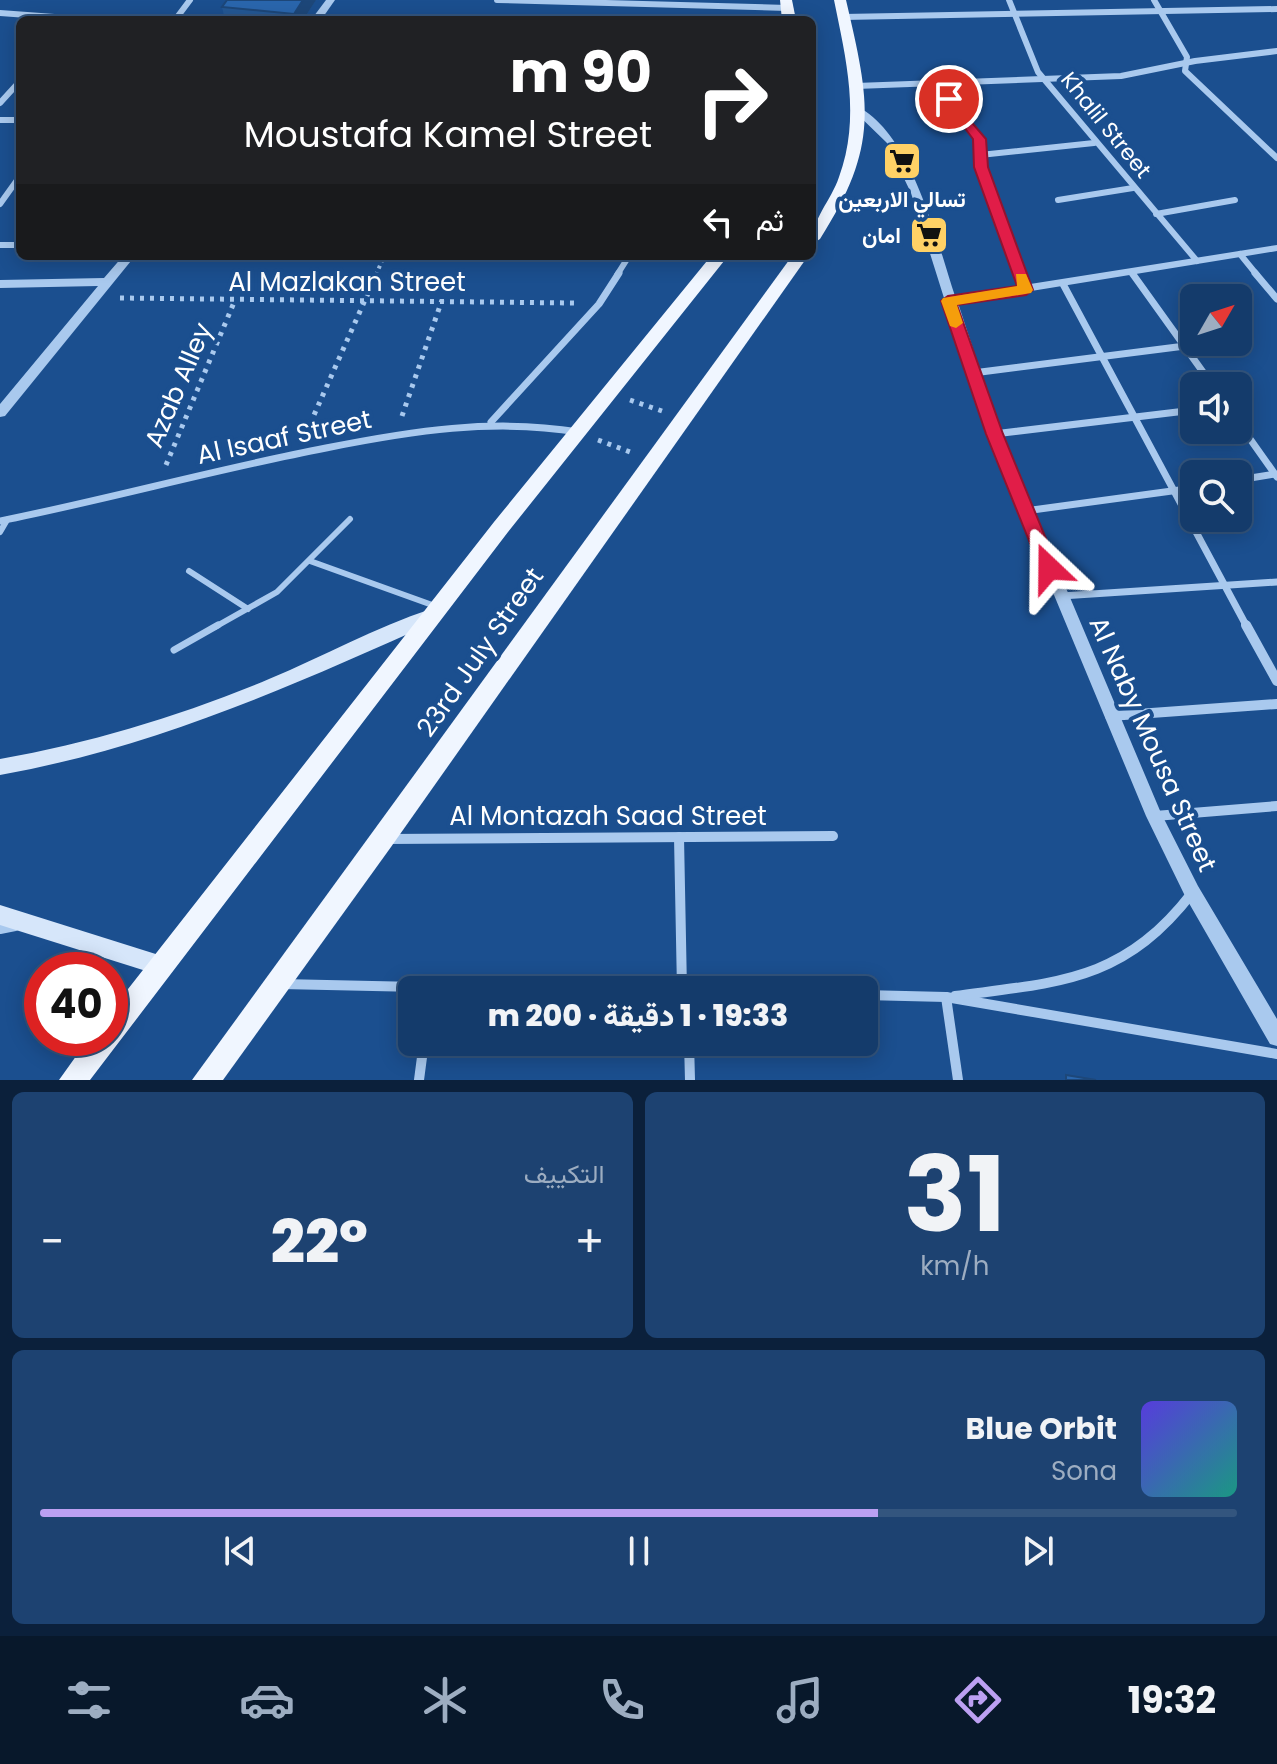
<!DOCTYPE html>
<html lang="ar">
<head>
<meta charset="utf-8">
<style>
	:root { --surface:#143b6b; --page:#1d4271; --text:#f1f3f6; --muted:#9dadc1; --line:#33557e; --accent:#bca0f2 }
	body { margin:0; font-family:Poppins,Vazirmatn,sans-serif; background:var(--page); color:var(--text); direction:rtl; height:100vh; display:flex; flex-direction:column; font-size:30px; white-space:nowrap }
	* { box-sizing:border-box; margin:0 }
	p { font-size:26px; color:var(--muted) }
	.icon { flex:none; width:44px; height:44px; fill:none; stroke:currentColor; stroke-width:2; stroke-linecap:round; stroke-linejoin:round }
	.map { position:relative; height:1080px; overflow:hidden; direction:ltr }
	.drawer { display:flex; flex-direction:column; gap:12px; padding:12px; background:#0b203b; flex:1 }
	.drawer>* { flex:none }
	.guide { position:absolute; left:16px; top:16px; width:800px; height:244px; border-radius:12px; box-shadow:0 4px 20px #0003,0 0 0 2px var(--line); direction:rtl; background:#202124; color:#fff; overflow:hidden }
	.needle { width:52px; rotate:51deg }
	.controls { position:absolute; left:1180px; top:284px; display:grid; gap:16px }
	.controls a { display:grid; place-items:center; width:72px; height:72px; border-radius:12px; background:var(--surface); box-shadow:0 4px 20px #0003,0 0 0 2px var(--line); font-size:40px }
	.speed { position:absolute; left:24px; top:952px; display:flex; gap:16px; font-size:40px; font-weight:700; text-align:center }
	.speed>* { display:grid; place-content:center; width:104px; height:104px; border-radius:50%; background:var(--surface); box-shadow:0 4px 20px #0003,0 0 0 2px var(--line); line-height:1 }
	.speed .limit { border:12px solid #d22; background:#fff; color:#111 }
	.pin { position:absolute; display:grid; place-items:center; width:68px; height:68px; color:#fff; margin:-34px; border:4px solid #fff; border-radius:50%; box-shadow:0 2px 8px #0007 }
	.me { position:absolute; width:88px; margin:-44px; rotate:337deg; stroke-linejoin:round; filter:drop-shadow(0 0 6px #0008) }
	.turn { display:flex; align-items:center; gap:28px; height:168px; padding:0 32px; font-size:36px }
	.turn .icon { width:104px; height:104px; stroke-width:2.5 }
	.turn b { display:block; font-size:56px; line-height:68px }
	.then { display:flex; align-items:center; height:76px; padding:0 32px; background:#0003; gap:16px; font-size:30px }
	.big { font-size:60px; font-weight:800; line-height:1.1 }
	.drawer .card { flex:1; display:flex; flex-direction:column; justify-content:center; gap:12px; min-width:0; padding:0 28px; border-radius:12px; background:var(--page) }
	.drawer .dial { align-items:center; gap:0 }
	.dial b { font-size:104px; line-height:1 }
	.song { display:flex; align-items:center; gap:24px }
	.cover { width:96px; height:96px; border-radius:12px; background:linear-gradient(135deg,hsl(250 70% 55%),hsl(170 70% 35%)) }
	.played { height:8px; border-radius:4px; background:linear-gradient(90deg,var(--accent) 70%,var(--line) 70%) }
	.keys { display:flex; justify-content:space-around; direction:ltr }
	.heat { display:flex; justify-content:space-between; align-items:center; font-size:44px; direction:ltr }
	.drawer .tiles { flex:1; display:grid; gap:12px; grid-template-columns:1fr 1fr }
	.card:last-child { grid-column:span 2 }
	.trip { position:absolute; left:398px; top:976px; width:480px; height:80px; border-radius:12px; background:var(--surface); box-shadow:0 4px 20px #0003,0 0 0 2px var(--line); font-weight:800; line-height:80px; text-align:center; direction:rtl }
	.tabs { display:flex; height:128px; justify-content:space-around; align-items:center; background:#08182b; color:var(--muted) }
	.tabs .icon { width:56px; height:56px }
	.tabs .active { color:var(--accent) }
	.tabs b { font-size:36px; color:var(--text) }
	.map>svg:first-child { display:block }
</style>
</head>
<body>
<div class="map">
<svg width="1277" height="1080" viewBox="0 0 1277 1080">
	<rect width="100%" height="100%" fill="#1b4f8f"/>
	<g fill="none" stroke-linecap="round" stroke-linejoin="round">
		<path stroke="#a9c9ee" stroke-width="4" stroke-dasharray="3 4" stroke-linecap="butt" d="M376,275L384,256"/>
		<g stroke="#a9c9ee" stroke-width="5" stroke-dasharray="4 6" stroke-linecap="butt">
			<path d="M120,298L574,303"/>
			<path d="M630,400L662,411"/>
			<path d="M402,416L442,300"/>
			<path d="M306,433L377,273"/>
			<path d="M598,440L630,452"/>
			<path d="M166,465L235,300"/>
		</g>
		<g stroke="#a9c9ee" stroke-width="6">
			<path d="M0,532L7,520"/>
			<path d="M310,561L435,606"/>
			<path d="M189,571L248,609"/>
			<path d="M215,627L277,592L350,519"/>
		</g>
		<path stroke="#a9c9ee" stroke-width="7" d="M174,650L218,625"/>
		<g stroke="#a9c9ee" stroke-width="6">
			<path d="M497,0L787,8"/>
			<path d="M1009,0L1038,72L1197,261"/>
			<path d="M1154,0L1187,57L1185,71L1277,158"/>
			<path d="M0,13L95,20"/>
			<path d="M843,17L1277,9"/>
			<path d="M175,20L190,0"/>
			<path d="M936,82L979,139L981,167L1020,275"/>
			<path d="M856,86L1121,76L1195,61L1277,51"/>
			<path d="M0,103L20,81"/>
			<path d="M0,120H20"/>
			<path d="M980,155L1094,143"/>
			<path d="M1058,200L1133,188"/>
			<path d="M0,204L20,176"/>
			<path d="M1156,214L1235,200"/>
			<path d="M1240,254L1257,275"/>
			<path d="M1132,272L1134,275"/>
			<path d="M617,275L629,256"/>
		</g>
		<g stroke="#a9c9ee" stroke-width="7">
			<path d="M1020,273L1026,290"/>
			<path d="M1132,273L1213,386"/>
			<path d="M1255,273L1277,299"/>
			<path d="M1063,284L1247,627"/>
			<path d="M973,373L1185,346"/>
			<path d="M491,422L599,304L619,273"/>
			<path d="M1238,422L1277,477"/>
			<path d="M994,434L1194,410"/>
			<path d="M1238,480L1275,474"/>
			<path d="M1025,511L1194,488"/>
			<path d="M0,521C109,499 217,469 326,448C411,431 493,418 579,432"/>
			<path d="M1061,596L1277,582"/>
		</g>
		<g stroke="#a9c9ee" stroke-width="10">
			<path d="M1246,625L1277,681"/>
			<path d="M1110,716L1277,704"/>
			<path d="M1155,816L1277,806"/>
			<path d="M679,837L682,990"/>
			<path d="M386,839L833,836"/>
			<path d="M0,929L15,926"/>
			<path d="M281,984L561,990"/>
			<path d="M864,995L946,997L1277,1054"/>
			<path d="M955,996C1059,982 1123,982 1192,893"/>
			<path d="M946,997L958,1080"/>
			<path d="M689,1042L690,1080"/>
			<path d="M419,1080L424,1042"/>
		</g>
		<g fill="#a9c9ee" fill-rule="evenodd">
			<path d="M326,0H335L321,20H311Z"/>
			<path d="M858,107C912,134 937,242 955,296L1277,245V251L958,303L1001,434L1161,813L1198,886L1277,1019V1046L1270,1044L1186,898L1146,816L987,434L946,304L942,301L944,298L911,193L887,143L853,110Z"/>
			<rect x="0" y="242" width="20" height="6"/>
			<path d="M123,256H135L5,416L0,417V404L98,286L0,288V280L104,278Z"/>
		</g>
		<g fill="#d6e6fa" fill-rule="evenodd">
			<path d="M431,609L437,611L439,616L437,621C294,685 156,747 0,775V759C93,742 181,716 269,679C322,657 376,627 431,609Z"/>
			<path d="M0,905L162,956L169,959L172,966L169,973L162,976L0,925Z"/>
		</g>
		<g fill="#f0f6ff" fill-rule="evenodd">
			<path d="M780,0H792L796,20H782Z"/>
			<path d="M834,0H846C870,103 880,146 820,239L812,244C812,218 831,201 839,177C861,118 846,59 834,0Z"/>
			<path d="M711,256H728L508,532L90,1080H59L89,1038H110V1012L494,522Z"/>
			<path d="M792,256H808L391,847L223,1080H192Z"/>
		</g>
	</g>
	<path fill="#245895" d="M227,0H316L303,20H225L222,7Z"/>
	<path fill="#1d4779" d="M303,0H316L303,20H295L294,14Z"/>
	<g fill="#2a66ad" stroke="#1d4779" stroke-width="2">
		<path d="M227,0H303L294,14L222,7Z"/>
		<path d="M1066,1075L1096,1080H1066Z"/>
	</g>
	<path fill="#e11d48" stroke="#92132f" stroke-width="2" d="M949,96L986,139L988,167L1033,290L1026,295L957,305L1003,434L1058,568L1049,575L1040,568L986,434L941,301L948,296L1017,286L974,167L973,139L943,99Z"/>
	<path fill="#f59e0b" d="M1016,274H1026L1033,290L1031,293L957,305L963,323L956,328L950,326L941,301L943,298L1017,286Z"/>
	<defs>
		<g id="supermarket-square" transform="scale(2)"><rect x="-9" y="-9" width="18" height="18" rx="4" fill="#ffd166" stroke="#1b4f8f"/><path d="M-6-5.5h2.5l.6 2H6L4.5 2H-2.5L-4.4-4H-6ZM-1.5 3.2a1.3 1.3 0 1 0 .1 0ZM3 3.2a1.3 1.3 0 1 0 .1 0Z" fill="#111"/></g>
	</defs>
	<g fill-rule="evenodd">
		<use href="#supermarket-square" x="902" y="161"/>
		<use href="#supermarket-square" x="929" y="235"/>
	</g>
	<g text-anchor="middle" dominant-baseline="central" stroke-width="8" stroke-linejoin="round" paint-order="stroke">
		<g font-size="22" fill="#fff" stroke="#1b4f8f">
			<text transform="translate(1106 125) rotate(51)">Khalil Street</text>
		</g>
		<g font-size="22" font-weight="bold" fill="#fff" stroke="#1b4f8f">
			<text x="902" y="199">تسالي الاربعين</text>
			<text x="901" y="235" text-anchor="end">امان</text>
		</g>
		<g font-size="26" fill="#fff" stroke="#1b4f8f">
			<text x="347" y="282">Al Mazlakan Street</text>
			<text transform="translate(178 385) rotate(-67)">Azab Alley</text>
			<text transform="translate(284 437) rotate(-12)">Al Isaaf Street</text>
			<text transform="translate(480 652) rotate(-55)">23rd July Street</text>
			<text transform="translate(1153 744) rotate(66)">Al Naby Mousa Street</text>
			<text x="608" y="816">Al Montazah Saad Street</text>
		</g>
	</g>
</svg>
<div class="controls">
<a><svg class="needle" viewBox="-14 -14 28 28"><path d="M0-13l5 13h-10z" fill="#e53935"/><path d="M0 13l5-13h-10z" fill="#9dadc1"/></svg></a>
<a><svg class="icon" aria-label="sound" viewBox="0 0 24 24"><path d="M4 9h4l5-4v14l-5-4H4zM17 9q2 3 0 6"/></svg></a>
<a><svg class="icon" aria-label="search" viewBox="0 0 24 24"><circle cx="10" cy="10" r="6"/><path d="M15 15l6 6"/></svg></a>
</div>
<div class="speed"><div class="limit">40</div></div>
<div class="pin" style="left:949px;top:99px;background:#d93025"><svg class="icon" aria-label="arrive" viewBox="0 0 24 24"><path d="M6 21V4h12l-3 4 3 4H6"/></svg></div>
<svg class="me" style="left:1049px;top:568px" viewBox="-20 -20 40 40"><path d="M0-17L14 15 0 8-14 15z" fill="#e11d48" stroke="#fff" stroke-width="4"/></svg>
<div class="trip">19:33 · 1 دقيقة · 200 m</div>
<div class="guide">
<div class="turn"><svg class="icon" aria-label="right" viewBox="0 0 24 24"><path d="M7 20v-9h11M14 6l5 5-5 5"/></svg><div><b>90 m</b>Moustafa Kamel Street</div></div>
<div class="then">ثم<svg class="icon" aria-label="left" viewBox="0 0 24 24"><path d="M17 20v-9H6M10 6l-5 5 5 5"/></svg></div>
</div>
</div>
<section class="drawer">
<div class="tiles">
<div class="card dial"><b>31</b><p>km/h</p></div>
<div class="card"><p>التكييف</p>
<div class="heat"><a>−</a><b class="big">22°</b><a>+</a></div>
</div>
<div class="card">
<div class="song"><i class="cover"></i><div><b>Blue Orbit</b><p>Sona</p></div></div>
<div class="played"></div>
<div class="keys"><svg class="icon" aria-label="previous" viewBox="0 0 24 24"><path d="M18 5L8 12l10 7zM5 5v14"/></svg><svg class="icon" aria-label="pause" viewBox="0 0 24 24"><path d="M8 5v14M16 5v14"/></svg><svg class="icon" aria-label="next" viewBox="0 0 24 24"><path d="M6 5l10 7-10 7zM19 5v14"/></svg></div>
</div>
</div>
</section>
<nav class="tabs">
<b>19:32</b>
<svg class="icon active" aria-label="directions" viewBox="0 0 24 24"><path d="M12 3l9 9-9 9-9-9zM9 14v-3h6M13 9l2 2-2 2"/></svg>
<svg class="icon" aria-label="music" viewBox="0 0 24 24"><path d="M9 18V5l10-2v13"/><circle cx="6" cy="18" r="3"/><circle cx="16" cy="16" r="3"/></svg>
<svg class="icon" aria-label="phone" viewBox="0 0 24 24"><path d="M5 4h4l2 5-3 2q2 4 5 5l2-3 5 2v4C11 20 4 13 5 4z"/></svg>
<svg class="icon" aria-label="climate" viewBox="0 0 24 24"><path d="M12 3v18M4 7l16 10M4 17L20 7"/></svg>
<svg class="icon" aria-label="car" viewBox="0 0 24 24"><path d="M5 17H2v-5l4-1 3-4h7l3 4 3 1v5h-3M9 17h6M6 11h13"/><circle cx="7" cy="17" r="2"/><circle cx="17" cy="17" r="2"/></svg>
<svg class="icon" aria-label="filters" viewBox="0 0 24 24"><path d="M4 7h16M4 17h16"/><circle cx="9" cy="7" r="2"/><circle cx="15" cy="17" r="2"/></svg>
</nav>
</body>
</html>
